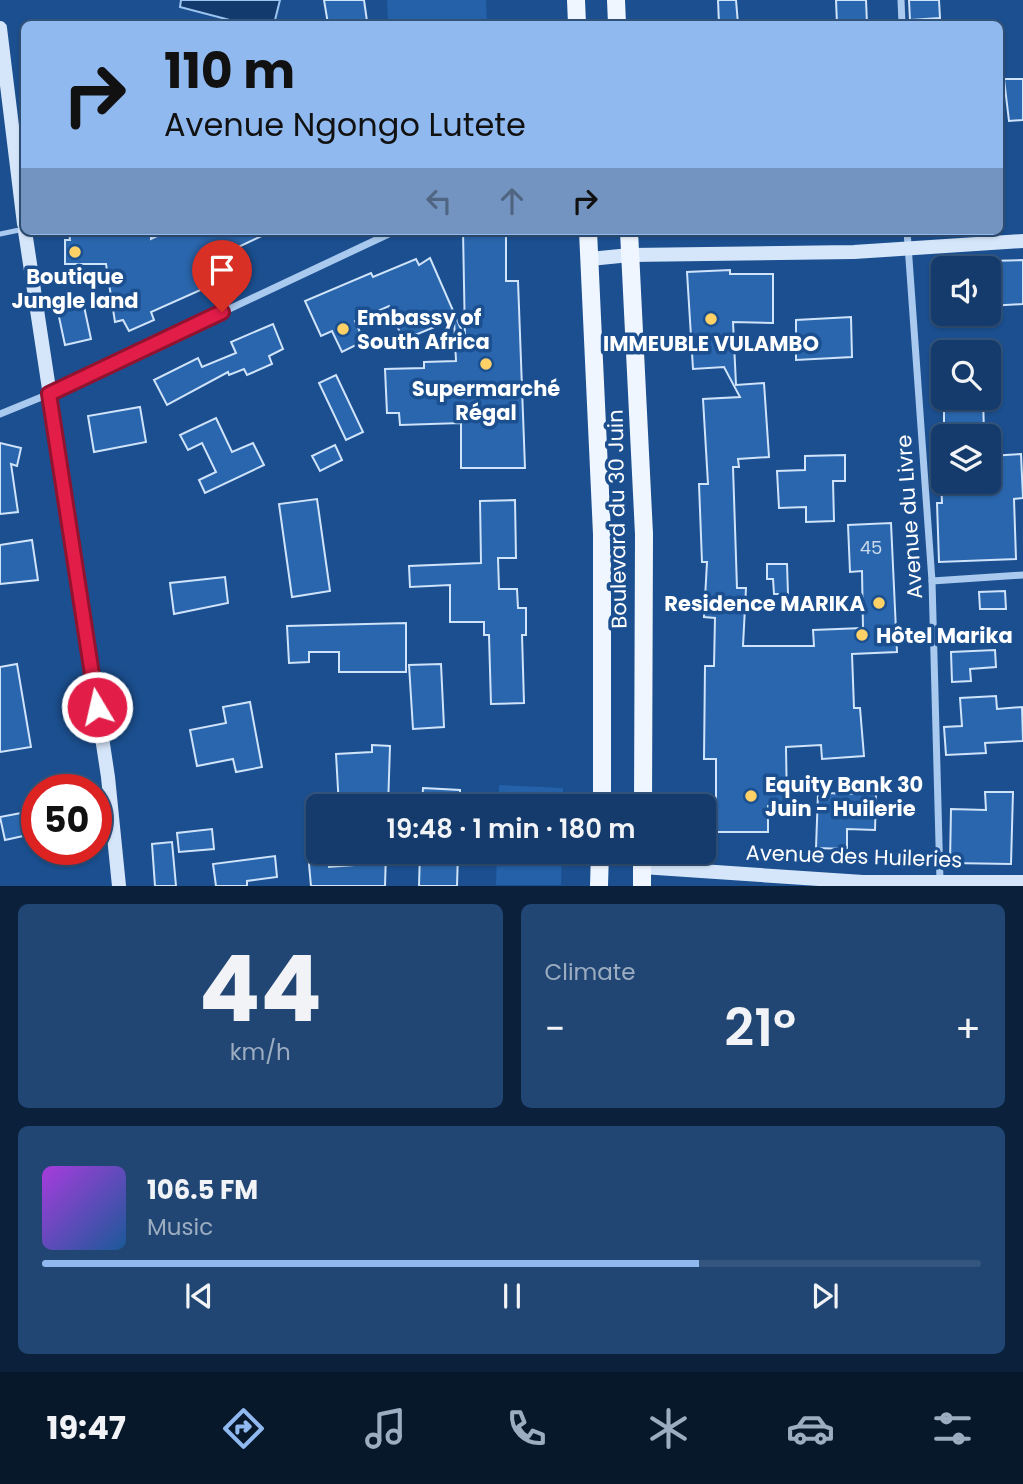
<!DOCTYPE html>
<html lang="en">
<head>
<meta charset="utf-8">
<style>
	:root { --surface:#143b6b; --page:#214673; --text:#f1f3f6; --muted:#9dadc1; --line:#33557e; --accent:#90b9f0 }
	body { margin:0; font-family:Poppins,sans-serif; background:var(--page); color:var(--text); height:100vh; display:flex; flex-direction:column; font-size:26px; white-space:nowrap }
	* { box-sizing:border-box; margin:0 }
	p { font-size:23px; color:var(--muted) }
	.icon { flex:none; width:38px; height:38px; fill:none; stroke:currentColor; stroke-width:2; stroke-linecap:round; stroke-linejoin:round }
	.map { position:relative; height:886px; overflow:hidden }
	.details { display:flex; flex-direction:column; gap:18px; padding:18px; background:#0b203b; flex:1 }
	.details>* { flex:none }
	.top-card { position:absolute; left:21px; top:21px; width:982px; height:214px; border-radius:10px; box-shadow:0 2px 5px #0004,0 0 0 2px var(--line); background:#90b9f0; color:#111; overflow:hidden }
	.controls { position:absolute; left:931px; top:256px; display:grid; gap:14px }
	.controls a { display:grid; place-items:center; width:70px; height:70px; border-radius:10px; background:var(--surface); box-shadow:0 2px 5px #0004,0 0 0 2px var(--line); font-size:35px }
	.speed { position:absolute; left:21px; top:774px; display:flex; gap:14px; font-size:35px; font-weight:700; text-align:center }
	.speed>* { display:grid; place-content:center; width:91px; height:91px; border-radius:50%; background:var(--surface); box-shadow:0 2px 5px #0004,0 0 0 2px var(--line); line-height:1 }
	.speed .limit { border:10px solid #d22; background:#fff; color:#111 }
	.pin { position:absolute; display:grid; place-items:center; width:60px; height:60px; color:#fff; margin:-72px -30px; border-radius:50% 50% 50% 0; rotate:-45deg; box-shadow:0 0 7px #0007 }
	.pin .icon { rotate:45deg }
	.me { position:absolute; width:77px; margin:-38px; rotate:351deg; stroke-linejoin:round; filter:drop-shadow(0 0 5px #0008) }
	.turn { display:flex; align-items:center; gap:24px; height:147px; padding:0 28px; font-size:32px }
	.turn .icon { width:91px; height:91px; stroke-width:2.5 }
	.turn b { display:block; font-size:49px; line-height:60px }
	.lanes { display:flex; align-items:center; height:66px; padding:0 28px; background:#0003; justify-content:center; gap:35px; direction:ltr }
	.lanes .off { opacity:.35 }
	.big { font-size:52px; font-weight:600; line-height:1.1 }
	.details .tile { flex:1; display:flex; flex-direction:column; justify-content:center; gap:10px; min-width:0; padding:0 24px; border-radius:10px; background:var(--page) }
	.details .dial { align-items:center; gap:0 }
	.dial b { font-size:91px; line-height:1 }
	.song { display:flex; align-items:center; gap:21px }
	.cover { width:84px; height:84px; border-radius:10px; background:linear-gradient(135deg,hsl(280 70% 55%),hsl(210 70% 35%)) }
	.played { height:7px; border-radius:4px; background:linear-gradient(90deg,var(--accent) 70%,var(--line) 70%) }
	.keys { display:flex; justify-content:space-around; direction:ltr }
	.heat { display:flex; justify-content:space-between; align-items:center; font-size:38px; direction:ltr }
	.details .tiles { flex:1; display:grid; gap:18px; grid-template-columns:1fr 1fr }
	.tile:last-child { grid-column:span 2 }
	.trip { position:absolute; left:306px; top:794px; width:410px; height:70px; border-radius:10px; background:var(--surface); box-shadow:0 2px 5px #0004,0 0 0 2px var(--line); font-weight:600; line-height:70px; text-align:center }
	.menu { display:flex; height:112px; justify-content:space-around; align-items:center; background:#08182b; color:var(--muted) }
	.menu .icon { width:49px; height:49px }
	.menu .active { color:var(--accent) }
	.menu b { font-size:32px; color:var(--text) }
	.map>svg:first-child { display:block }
</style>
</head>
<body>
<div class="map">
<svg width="1023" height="886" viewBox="0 0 1023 886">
	<rect width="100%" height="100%" fill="#1b4f8f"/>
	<g fill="#2461a8">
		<path d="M387,0H486L487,24H388Z"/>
		<path d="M499,785L563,788V807H499Z"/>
		<path d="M497,852H562L561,885H496Z"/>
	</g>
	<path fill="#123a6d" stroke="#9cc4f0" stroke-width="2" d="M181,0H280L274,24H245L180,7Z"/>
	<g fill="#2a66ad" stroke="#cfe3fa" stroke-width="2">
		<path d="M324,0H364L367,21L328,24Z"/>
		<path d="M718,0H736L738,24H719Z"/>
		<path d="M836,0H866L867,24H837Z"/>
		<path d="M909,0H939L940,18L910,20Z"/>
		<path d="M1004,79H1023V120L1009,121Z"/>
		<path d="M69,231H151V239L168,231H272L232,250L239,264L211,277L214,284L151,312L154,320L129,331L123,320L115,322L106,264H65V240H70Z"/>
		<path d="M463,231H506V281H518L525,468H461V423L400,425L399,413H387L385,369L424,368V362L456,361L454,319L403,340L389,306L355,321L364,341L342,352L332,331L321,336L305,301L371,273L373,277L416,259L419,265L430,258L465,338Z"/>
		<path d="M1023,260V304L989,306V261Z"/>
		<path d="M730,270V274H773V323L733,322L736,385L764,383L769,457L738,459L739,467H733L737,588H746L743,646H814L813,630L863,628L862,571L850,572L848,525L891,523L897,652L852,654L854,708H860L864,756L822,759L821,745L786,747L787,806H768V832H716V759H704L705,666H714L715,618L704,617L707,562H702L699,484H708L703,399L740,397L724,367L693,369L687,272Z"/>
		<path d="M82,297L91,339L65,345L56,303Z"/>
		<path d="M851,317L852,357L796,360V320Z"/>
		<path d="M273,324L283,349L269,356L272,364L247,375L244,369L229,375L228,372L167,405L154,380L198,358L202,367L236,353L231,342Z"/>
		<path d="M336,375L363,432L346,440L319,383Z"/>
		<path d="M944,397H983L984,433L944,435Z"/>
		<path d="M140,407L146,442L94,452L88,416Z"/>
		<path d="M216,418L232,452L253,443L264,465L205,493L199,480L216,472L202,443L188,450L180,435Z"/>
		<path d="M0,443L21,448L17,466L11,464L18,512L0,514Z"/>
		<path d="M335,445L342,460L320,471L312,456Z"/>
		<path d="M1021,454L1023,498L1014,499L1016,559L939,562L937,503H942L941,481H989V456Z"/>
		<path d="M845,455V481H833L834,521L806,522V507L779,508L777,471L805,470V456Z"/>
		<path d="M317,499L330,591L292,597L279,504Z"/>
		<path d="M515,500L516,558H498L499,589H517L518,608H526V635H522L524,703L491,704L489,635H484V622H450V585L410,587L409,566L481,563L480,501Z"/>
		<path d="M32,540L38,580L0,584V545Z"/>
		<path d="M767,564H787L788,594H774L773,579H767Z"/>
		<path d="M225,577L228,603L174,614L170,583Z"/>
		<path d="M1005,591L1006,609H980L979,592Z"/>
		<path d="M406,623V672H339V652H309V662L289,663L287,626Z"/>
		<path d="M995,650L996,667L970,669L971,681L952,682L951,652Z"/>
		<path d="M17,664L31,747L0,752V667Z"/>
		<path d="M441,664L444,727L413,729L409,665Z"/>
		<path d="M996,696L997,709L1022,707L1023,741L985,743L986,753L946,755L944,727L962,726L960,698Z"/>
		<path d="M250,702L262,767L236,772L233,759L197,766L190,730L226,723L223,707Z"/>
		<path d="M372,745L390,746L388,807H339L336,754L372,752Z"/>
		<path d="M423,788L460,790V807H422Z"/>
		<path d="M985,792H1013L1011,864L950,863L951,809L986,810Z"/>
		<path d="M818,793L876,794L875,830L847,829V849L816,848Z"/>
		<path d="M37,810V833L5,840L0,817Z"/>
		<path d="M212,829L214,849L179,852L177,833Z"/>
		<path d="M172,842L176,886H155L152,844Z"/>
		<path d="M328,852L329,867L368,864L369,852H386L385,886H311L308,853Z"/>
		<path d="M420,852H458L457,886H419Z"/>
		<path d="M275,856L277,877L247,881V886H216L213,864Z"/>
	</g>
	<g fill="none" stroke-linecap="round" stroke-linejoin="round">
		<path stroke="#a9c9ee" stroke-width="5" d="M0,234L24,229"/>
		<g stroke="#a9c9ee" stroke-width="7">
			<path d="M901,0L902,24"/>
			<path d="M907,231L932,581L940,881"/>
			<path d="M0,414L49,394L395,231"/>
			<path d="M932,581L1023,575"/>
		</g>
		<g stroke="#d6e6fa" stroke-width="14">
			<path d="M0,28L24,224"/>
			<path d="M25,231L108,777L119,886"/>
			<path d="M590,259L630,255L854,252L1023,241"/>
			<path d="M642,867L863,882H1023"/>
		</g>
		<g stroke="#f0f6ff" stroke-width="18">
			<path d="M576,0L577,24"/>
			<path d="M616,0L617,24"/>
			<path d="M588,231L602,534V807"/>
			<path d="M629,231L644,534L643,807"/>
			<path d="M599,886L600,852"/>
			<path d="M642,886V852"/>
		</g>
	</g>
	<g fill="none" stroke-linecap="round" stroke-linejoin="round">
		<g stroke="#92132f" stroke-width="18">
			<path id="route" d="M97,707L49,394L222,312"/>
		</g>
		<use href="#route" stroke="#e11d48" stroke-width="12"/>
	</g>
	<g fill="#ffd166" stroke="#1b4f8f" stroke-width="2.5">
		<circle cx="75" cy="252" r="7"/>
		<circle cx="711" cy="319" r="7"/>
		<circle cx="343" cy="329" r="7"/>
		<circle cx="486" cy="364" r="7"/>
		<circle cx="879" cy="603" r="7"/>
		<circle cx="862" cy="635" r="7"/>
		<circle cx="751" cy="796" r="7"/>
	</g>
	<g text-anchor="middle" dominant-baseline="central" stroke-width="7" stroke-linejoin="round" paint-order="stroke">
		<g font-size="18" fill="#cad9ea">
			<text x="871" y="547">45</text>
		</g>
		<g font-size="21" font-weight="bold" fill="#fff" stroke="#1b4f8f">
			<text x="75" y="276">Boutique<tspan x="75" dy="24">Jungle land</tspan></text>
			<text x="357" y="317" text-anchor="start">Embassy of<tspan x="357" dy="24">South Africa</tspan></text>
			<text x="711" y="343">IMMEUBLE VULAMBO</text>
			<text x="486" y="388">Supermarché<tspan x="486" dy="24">Régal</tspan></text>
			<text x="865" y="603" text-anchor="end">Residence MARIKA</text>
			<text x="876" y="635" text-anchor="start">Hôtel Marika</text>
			<text x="765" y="784" text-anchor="start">Equity Bank 30<tspan x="765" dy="24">Juin - Huilerie</tspan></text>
		</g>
		<g font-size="21" fill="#fff" stroke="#1b4f8f">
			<text transform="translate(909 517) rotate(-94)">Avenue du Livre</text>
			<text transform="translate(617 519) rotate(-91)">Boulevard du 30 Juin</text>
			<text transform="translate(854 856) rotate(2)">Avenue des Huileries</text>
		</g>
	</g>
</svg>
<div class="controls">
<a><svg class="icon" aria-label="sound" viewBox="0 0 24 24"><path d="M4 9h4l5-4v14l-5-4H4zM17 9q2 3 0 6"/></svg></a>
<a><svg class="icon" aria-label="search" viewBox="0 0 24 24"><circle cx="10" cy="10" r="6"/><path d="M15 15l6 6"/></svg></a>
<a><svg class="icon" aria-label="layers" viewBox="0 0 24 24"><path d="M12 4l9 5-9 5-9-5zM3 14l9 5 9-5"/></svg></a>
</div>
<div class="speed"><div class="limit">50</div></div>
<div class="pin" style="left:222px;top:312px;background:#d93025"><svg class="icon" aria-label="arrive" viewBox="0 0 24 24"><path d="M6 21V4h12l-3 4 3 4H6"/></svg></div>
<svg class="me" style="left:97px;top:707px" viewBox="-20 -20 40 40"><circle r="17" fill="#e11d48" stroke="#fff" stroke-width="3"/><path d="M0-11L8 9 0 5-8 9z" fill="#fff"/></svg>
<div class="trip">19:48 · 1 min · 180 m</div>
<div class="top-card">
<div class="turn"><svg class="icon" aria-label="right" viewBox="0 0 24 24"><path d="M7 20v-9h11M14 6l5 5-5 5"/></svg><div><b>110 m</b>Avenue Ngongo Lutete</div></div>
<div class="lanes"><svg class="icon off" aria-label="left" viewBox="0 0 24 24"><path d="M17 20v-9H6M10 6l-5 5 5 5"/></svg><svg class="icon off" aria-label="ahead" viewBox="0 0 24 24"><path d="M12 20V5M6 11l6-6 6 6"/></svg><svg class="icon" aria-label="right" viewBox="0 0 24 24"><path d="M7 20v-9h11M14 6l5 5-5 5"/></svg></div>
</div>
</div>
<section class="details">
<div class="tiles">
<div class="tile dial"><b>44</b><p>km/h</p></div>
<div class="tile"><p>Climate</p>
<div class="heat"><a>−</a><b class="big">21°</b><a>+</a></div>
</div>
<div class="tile">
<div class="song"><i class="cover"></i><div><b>106.5 FM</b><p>Music</p></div></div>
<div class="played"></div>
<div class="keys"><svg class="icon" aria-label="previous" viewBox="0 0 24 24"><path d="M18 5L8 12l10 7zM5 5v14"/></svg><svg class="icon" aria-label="pause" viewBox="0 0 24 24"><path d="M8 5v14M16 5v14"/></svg><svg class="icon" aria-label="next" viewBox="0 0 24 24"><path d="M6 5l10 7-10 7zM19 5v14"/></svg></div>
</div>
</div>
</section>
<nav class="menu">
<b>19:47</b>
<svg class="icon active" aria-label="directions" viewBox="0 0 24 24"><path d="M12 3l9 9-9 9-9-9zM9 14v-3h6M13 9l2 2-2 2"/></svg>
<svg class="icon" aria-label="music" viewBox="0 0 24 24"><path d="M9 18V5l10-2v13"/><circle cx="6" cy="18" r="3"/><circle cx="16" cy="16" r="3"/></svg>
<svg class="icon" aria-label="phone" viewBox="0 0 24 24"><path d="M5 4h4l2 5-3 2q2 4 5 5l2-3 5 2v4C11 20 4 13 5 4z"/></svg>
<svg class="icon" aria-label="climate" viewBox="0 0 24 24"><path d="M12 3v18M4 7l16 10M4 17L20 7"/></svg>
<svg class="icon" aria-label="car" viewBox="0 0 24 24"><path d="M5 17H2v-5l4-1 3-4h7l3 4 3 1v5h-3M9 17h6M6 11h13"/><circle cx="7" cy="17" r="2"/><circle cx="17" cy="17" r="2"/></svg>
<svg class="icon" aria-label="filters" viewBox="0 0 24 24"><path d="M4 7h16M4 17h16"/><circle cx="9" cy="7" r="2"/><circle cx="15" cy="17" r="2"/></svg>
</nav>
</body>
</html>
